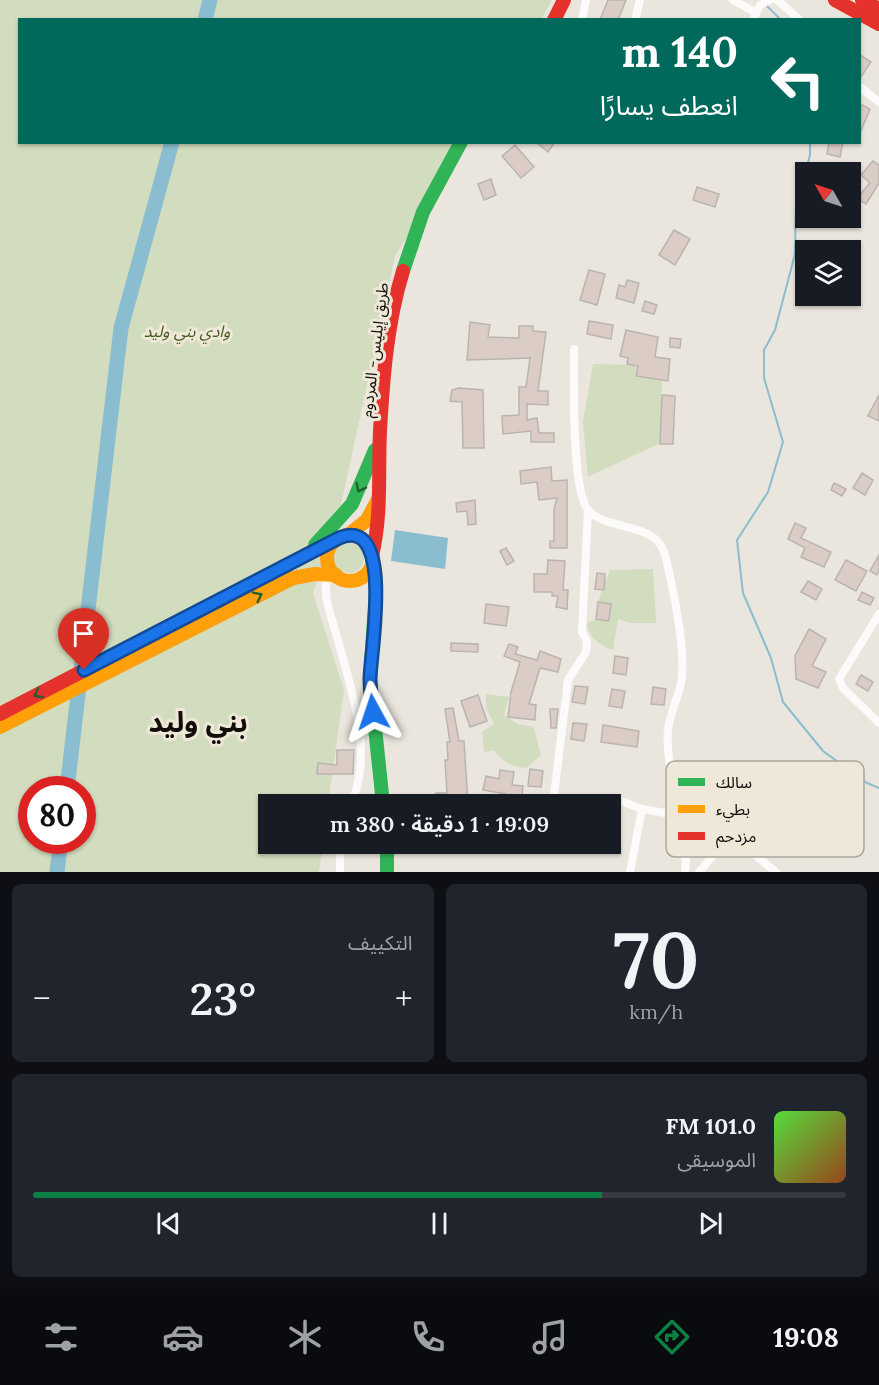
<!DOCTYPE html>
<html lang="ar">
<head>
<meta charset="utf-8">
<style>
	:root { --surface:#171b24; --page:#20242c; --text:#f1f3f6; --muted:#9ea1a6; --line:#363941; --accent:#0b8043 }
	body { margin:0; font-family:Lora,"Noto Sans Arabic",serif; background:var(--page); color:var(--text); direction:rtl; height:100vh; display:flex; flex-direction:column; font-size:22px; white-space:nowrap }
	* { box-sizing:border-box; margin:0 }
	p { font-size:20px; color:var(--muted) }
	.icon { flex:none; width:33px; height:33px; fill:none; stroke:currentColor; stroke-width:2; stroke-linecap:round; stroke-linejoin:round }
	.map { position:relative; height:872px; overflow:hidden; direction:ltr }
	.side { display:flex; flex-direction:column; gap:12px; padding:12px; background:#0d0f14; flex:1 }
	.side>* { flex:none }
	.banner { position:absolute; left:18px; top:18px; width:843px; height:126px; border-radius:0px; box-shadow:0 2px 4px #0004; direction:rtl; background:#00695c; color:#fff; overflow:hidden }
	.needle { width:39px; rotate:309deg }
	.buttons { position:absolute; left:795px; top:162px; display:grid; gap:12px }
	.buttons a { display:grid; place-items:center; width:66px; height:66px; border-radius:0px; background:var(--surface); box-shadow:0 2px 4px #0004; font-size:30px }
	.speed { position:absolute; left:18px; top:776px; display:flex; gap:12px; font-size:30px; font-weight:700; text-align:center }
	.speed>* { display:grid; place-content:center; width:78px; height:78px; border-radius:50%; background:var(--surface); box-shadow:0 2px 4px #0004; line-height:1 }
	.speed .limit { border:9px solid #d22; background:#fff; color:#111 }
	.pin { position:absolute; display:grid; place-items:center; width:51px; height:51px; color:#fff; margin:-62px -26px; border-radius:50% 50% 50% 0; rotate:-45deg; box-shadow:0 0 6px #0007 }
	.pin .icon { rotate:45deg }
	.me { position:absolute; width:66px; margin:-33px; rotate:355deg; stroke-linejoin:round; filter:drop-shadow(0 0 4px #0008) }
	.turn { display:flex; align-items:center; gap:21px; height:126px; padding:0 24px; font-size:27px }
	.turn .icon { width:78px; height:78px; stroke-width:2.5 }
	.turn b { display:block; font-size:42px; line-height:51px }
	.big { font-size:45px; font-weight:600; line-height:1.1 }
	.side .widget { flex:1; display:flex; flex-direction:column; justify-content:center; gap:9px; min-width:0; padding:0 21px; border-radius:9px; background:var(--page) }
	.side .dial { align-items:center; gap:0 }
	.dial b { font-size:78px; line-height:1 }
	.song { display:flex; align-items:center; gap:18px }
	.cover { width:72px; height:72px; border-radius:9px; background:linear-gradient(135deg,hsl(110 70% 55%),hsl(20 70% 35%)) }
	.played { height:6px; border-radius:3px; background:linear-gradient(90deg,var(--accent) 70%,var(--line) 70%) }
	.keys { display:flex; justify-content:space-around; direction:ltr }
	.heat { display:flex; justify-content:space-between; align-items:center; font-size:33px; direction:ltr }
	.side .tiles { flex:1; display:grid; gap:12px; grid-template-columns:1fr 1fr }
	.widget:last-child { grid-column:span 2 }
	.trip { position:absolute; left:258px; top:794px; width:363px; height:60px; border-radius:0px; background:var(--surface); box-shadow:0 2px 4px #0004; font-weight:600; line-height:60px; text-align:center; direction:rtl }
	.tabs { display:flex; height:96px; justify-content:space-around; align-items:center; background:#090b0e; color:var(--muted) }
	.tabs .icon { width:42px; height:42px }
	.tabs .current { color:var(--accent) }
	.tabs b { font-size:27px; color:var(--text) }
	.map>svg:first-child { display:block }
</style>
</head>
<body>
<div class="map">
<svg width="879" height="872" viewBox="0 0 879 872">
	<rect width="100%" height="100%" fill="#eae6dd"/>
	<g fill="#d2dcbe" fill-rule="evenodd">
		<path d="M0,0H552L541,20H20V142L467,143L395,256L340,509L313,593L344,690L328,804H268V843H323L319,872H0ZM32,789H82V840H32Z"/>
		<path d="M593,364L636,365L635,377L662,379L660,443L588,477L583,422Z"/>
		<circle cx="349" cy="558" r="15"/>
		<path d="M653,569L656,623H630L618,619L613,650C601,647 588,636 587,623L596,619L609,620L611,604L598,602L610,570Z"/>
		<path d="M486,694L509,697L504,715L518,724L534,727L541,756L526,768C513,768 502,761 494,750L484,752L482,732L494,724L486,708Z"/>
	</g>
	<path fill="#8bbdd0" d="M395,530L448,538L445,569L391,561Z"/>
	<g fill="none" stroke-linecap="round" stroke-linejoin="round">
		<g stroke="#8bbdd0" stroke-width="2">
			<path d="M766,5L781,20"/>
			<path d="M810,142V155L796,205L795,254L775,330L764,350V378L783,442L768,492L737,540L743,593L771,658L783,702L823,751L867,783L879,788"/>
		</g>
		<g stroke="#8bbdd0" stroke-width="15">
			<path d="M205,20L210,0"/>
			<path d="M67,789L121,328L172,142"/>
			<path d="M57,872L61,840"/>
		</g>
	</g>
	<g fill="#dbccc6" stroke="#bab4b0" stroke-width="1.5">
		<path d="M608,0H626L618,20H600Z"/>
		<path d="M860,55L871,62L860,78Z"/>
		<path d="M860,104L870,109L860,133Z"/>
		<path d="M536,142H555L548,152Z"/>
		<path d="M829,142H843L840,157L827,154Z"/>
		<path d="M515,145L534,167L521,178L502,156Z"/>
		<path d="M873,161L879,165V183L866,204L857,198L870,183L861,175Z"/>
		<path d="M491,179L496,195L484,200L478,184Z"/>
		<path d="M697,187L719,194L715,207L693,200Z"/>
		<path d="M674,230L690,239L675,265L659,255Z"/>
		<path d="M589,270L605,274L597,305L580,300Z"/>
		<path d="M627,280L639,283L634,303L616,298L619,285L625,287Z"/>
		<path d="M645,301L657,305L654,314L642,311Z"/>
		<path d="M589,321L613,325L611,339L587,334Z"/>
		<path d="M470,322L490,325L488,337L519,338V326H533V331L546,332L538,391H548V405L527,404V420L537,418L539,433H554V442H531V431L503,434L502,416L519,415V387H526L530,358L467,360Z"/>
		<path d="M626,330L658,337L655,357L670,359L668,381L636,376L638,366L627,364L628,358L620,356Z"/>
		<path d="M670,338L681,339L680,348L670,347Z"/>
		<path d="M459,388L483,390L484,448H463L462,402L450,401L452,390Z"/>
		<path d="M662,395L675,396L673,444H660Z"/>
		<path d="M879,395V421L868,416Z"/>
		<path d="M551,467L552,481L567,480V548H550V541H554V509L557,498L539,500L537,482L521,484L520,471Z"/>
		<path d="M862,473L873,480L865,495L853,488Z"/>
		<path d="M834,483L846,489L842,496L831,490Z"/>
		<path d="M475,500L476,524L468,525L467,511L457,512L456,503Z"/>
		<path d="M795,523L806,528L801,538L831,552L824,567L801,557L805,548L788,539Z"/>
		<path d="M506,548L514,561L507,565L500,551Z"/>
		<path d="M879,555V570L877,575L870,571Z"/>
		<path d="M548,560L565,561L563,590H568L567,609L556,607L558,596H552V592H534V574H547Z"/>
		<path d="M846,560L867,571L856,591L835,580Z"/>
		<path d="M597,573L605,574L604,590L595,589Z"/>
		<path d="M808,581L822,589L816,600L801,592Z"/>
		<path d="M862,592L874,598L870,605L858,600Z"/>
		<path d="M598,602L611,604L609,621L596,619Z"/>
		<path d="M486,604L509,607L506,626L484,623Z"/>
		<path d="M809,629L826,639L812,666L826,672L818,688L796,679L795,656Z"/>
		<path d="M451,643L478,644V652L451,651Z"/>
		<path d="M509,644L518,647L515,654L537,660L540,651L561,659L558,672L540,668L529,704L536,705L535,720L508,717L511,692L520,662L504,656Z"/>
		<path d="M615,656L628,658L626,675L613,673Z"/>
		<path d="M861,675L873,682L868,691L856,684Z"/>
		<path d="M575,686L588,687L585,704L572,702Z"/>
		<path d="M653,687L666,689L664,705L651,704Z"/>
		<path d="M612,689L625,691L622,708L609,706Z"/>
		<path d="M478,695L487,721L470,727L461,701Z"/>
		<path d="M453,708L459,741H464L468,804H436V793H447L445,760H448L447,742H450L445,709Z"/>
		<path d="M550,709H558L556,728H551Z"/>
		<path d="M573,723L587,724L584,741L571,739Z"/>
		<path d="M603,725L639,731L637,747L601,742Z"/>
		<path d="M337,750H354L353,774H317L318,763L337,765Z"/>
		<path d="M530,769L543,771L541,787L528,786Z"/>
		<path d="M500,770L514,772L512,785L523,786L522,796H517L518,804H506V794L483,790L486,776L499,779Z"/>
	</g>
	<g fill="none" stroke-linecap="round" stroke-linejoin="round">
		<g stroke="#fcfbfa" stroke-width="8">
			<path d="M733,0L755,12"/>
			<path d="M777,0L800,20"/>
			<path d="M582,20L586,0"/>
			<path d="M635,20L640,0"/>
			<path d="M753,20L760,5L770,0"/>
			<path d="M860,87L879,102"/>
			<path d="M574,349C574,378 571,493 589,511C610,532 656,521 665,555C673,587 685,645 682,677C680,695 670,712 668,730C666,749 671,770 674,789L776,872"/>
			<path d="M329,566C321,588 329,612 336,633C350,687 375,750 351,804"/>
			<path d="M879,614L839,679L843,688L879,723"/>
			<path d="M674,789L679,833L686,861L685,872"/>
			<path d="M553,804L568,680L586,652L587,641L582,632L588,510"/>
			<path d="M580,804L621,801L642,809L677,815"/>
			<path d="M340,843V872"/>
			<path d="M630,872L642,809"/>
			<path d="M699,872L730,836"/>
		</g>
		<g stroke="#30b455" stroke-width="14">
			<path d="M403,271L423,212L461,142"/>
			<path d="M315,545L352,504L375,450"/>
			<path d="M372,561L376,590L370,680L383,804"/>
			<path d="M387,843V872"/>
		</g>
		<g stroke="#ff9f0a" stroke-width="14">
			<path d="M348,535L367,520L377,501"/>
			<circle cx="350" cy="558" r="23"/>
			<path d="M0,727L293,578L315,574L336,575"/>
		</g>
		<g stroke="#e5322d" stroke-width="14">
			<path d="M835,0L879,24"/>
			<path d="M862,0L879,9"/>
			<path d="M554,20L564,0"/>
			<path d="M372,556C382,514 378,474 380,431C383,378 387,323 403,271"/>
			<path d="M0,714L335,540"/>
		</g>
	</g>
	<defs><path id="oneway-chevron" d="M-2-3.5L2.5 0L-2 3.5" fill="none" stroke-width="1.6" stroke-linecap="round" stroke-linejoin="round" transform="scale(1.5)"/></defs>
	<g stroke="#20612f">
		<use href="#oneway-chevron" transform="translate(360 488) rotate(116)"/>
		<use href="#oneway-chevron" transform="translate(258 596) rotate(-27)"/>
		<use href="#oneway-chevron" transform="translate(38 694) rotate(152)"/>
	</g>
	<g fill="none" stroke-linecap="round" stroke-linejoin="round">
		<g stroke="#114b97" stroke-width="15">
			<path id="route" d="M84,670L339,538C396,514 370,654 370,679C370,690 372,701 373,712"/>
		</g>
		<use href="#route" stroke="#1a73e8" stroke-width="10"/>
	</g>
	<g text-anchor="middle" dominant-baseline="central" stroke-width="6" stroke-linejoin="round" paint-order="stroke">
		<g font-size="16" font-style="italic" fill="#425a1c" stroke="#efe7d8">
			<text x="187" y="331">وادي بني وليد</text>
		</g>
		<g font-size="16" fill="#110e09" stroke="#efe7d8">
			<text transform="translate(374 350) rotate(-83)">طريق إيليس- المردوم</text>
		</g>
		<g font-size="28" font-weight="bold" fill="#110e09" stroke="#efe7d8">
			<text x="198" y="722">بني وليد</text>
		</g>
	</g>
	<rect x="666" y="761" width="198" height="96" rx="9" fill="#efe7d8" stroke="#aca69a" stroke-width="1.5"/>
	<rect x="678" y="778" width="27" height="8" fill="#30b455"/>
	<rect x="678" y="805" width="27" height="8" fill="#ff9f0a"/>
	<rect x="678" y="832" width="27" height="8" fill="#e5322d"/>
	<g font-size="16" fill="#110e09">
		<text x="716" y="788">سالك</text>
		<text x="716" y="815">بطيء</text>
		<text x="716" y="842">مزدحم</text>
	</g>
</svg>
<div class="buttons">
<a><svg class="needle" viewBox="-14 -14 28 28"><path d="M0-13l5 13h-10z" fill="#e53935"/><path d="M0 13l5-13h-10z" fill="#9ea1a6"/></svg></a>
<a><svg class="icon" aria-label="layers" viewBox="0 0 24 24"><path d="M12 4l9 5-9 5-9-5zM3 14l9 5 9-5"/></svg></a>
</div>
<div class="speed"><div class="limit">80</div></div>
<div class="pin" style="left:84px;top:670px;background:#d93025"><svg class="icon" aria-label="arrive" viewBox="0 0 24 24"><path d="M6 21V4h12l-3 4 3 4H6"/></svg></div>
<svg class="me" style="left:373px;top:712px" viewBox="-20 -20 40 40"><path d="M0-17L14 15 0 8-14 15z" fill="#1a73e8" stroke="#fff" stroke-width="4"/></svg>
<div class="trip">19:09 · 1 دقيقة · 380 m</div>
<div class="banner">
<div class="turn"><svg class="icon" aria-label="left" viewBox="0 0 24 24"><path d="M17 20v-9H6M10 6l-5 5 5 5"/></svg><div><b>140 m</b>انعطف يسارًا</div></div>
</div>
</div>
<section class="side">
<div class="tiles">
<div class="widget dial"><b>70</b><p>km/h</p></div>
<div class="widget"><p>التكييف</p>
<div class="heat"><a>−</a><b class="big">23°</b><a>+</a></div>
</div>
<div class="widget">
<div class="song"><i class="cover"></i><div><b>101.0 FM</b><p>الموسيقى</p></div></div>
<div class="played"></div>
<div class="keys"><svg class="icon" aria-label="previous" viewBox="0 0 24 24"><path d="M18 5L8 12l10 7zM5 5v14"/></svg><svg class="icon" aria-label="pause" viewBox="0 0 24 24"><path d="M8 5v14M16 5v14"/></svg><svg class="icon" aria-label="next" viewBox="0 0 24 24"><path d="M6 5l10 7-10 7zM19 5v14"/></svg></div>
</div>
</div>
</section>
<nav class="tabs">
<b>19:08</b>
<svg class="icon current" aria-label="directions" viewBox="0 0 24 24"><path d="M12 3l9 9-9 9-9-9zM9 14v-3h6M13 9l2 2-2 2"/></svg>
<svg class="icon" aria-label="music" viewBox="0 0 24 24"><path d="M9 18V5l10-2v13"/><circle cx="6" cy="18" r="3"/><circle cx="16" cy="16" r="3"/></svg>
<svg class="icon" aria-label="phone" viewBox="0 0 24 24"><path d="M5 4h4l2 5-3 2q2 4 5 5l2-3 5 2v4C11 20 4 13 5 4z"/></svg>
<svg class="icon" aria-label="climate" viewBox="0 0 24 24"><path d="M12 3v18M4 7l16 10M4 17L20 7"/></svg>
<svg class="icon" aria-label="car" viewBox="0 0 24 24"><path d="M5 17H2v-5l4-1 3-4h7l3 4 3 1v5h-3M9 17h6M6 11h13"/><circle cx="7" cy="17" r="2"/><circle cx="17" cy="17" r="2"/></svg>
<svg class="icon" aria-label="filters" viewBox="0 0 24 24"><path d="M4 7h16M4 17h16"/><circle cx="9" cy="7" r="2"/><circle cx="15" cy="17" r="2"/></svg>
</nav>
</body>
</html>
